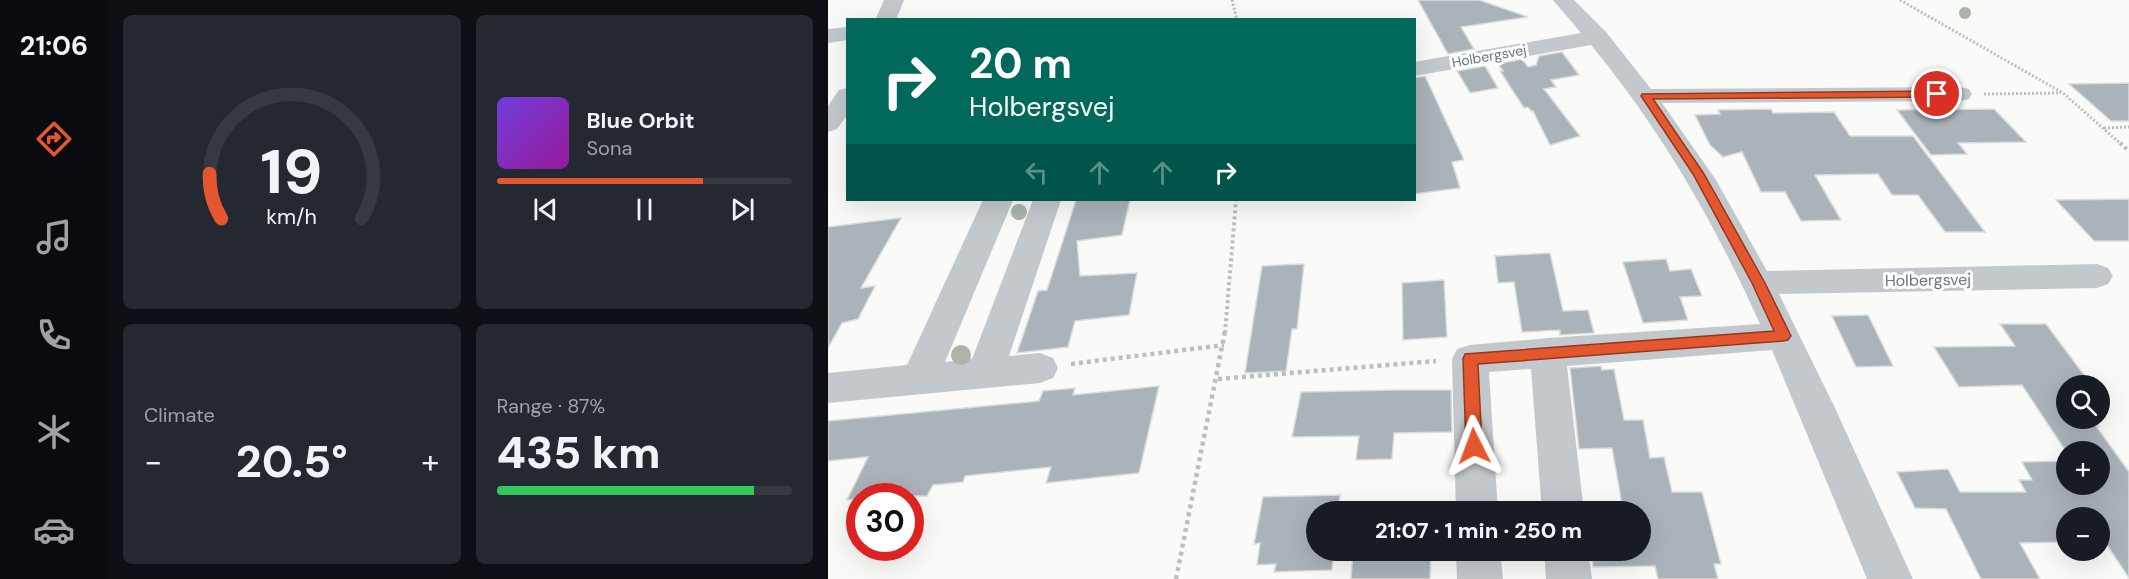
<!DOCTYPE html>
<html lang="en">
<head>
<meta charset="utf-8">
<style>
	:root { --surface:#171b24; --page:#242831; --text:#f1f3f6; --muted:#9ea1a6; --line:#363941; --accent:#e4572e }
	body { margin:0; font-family:"DM Sans",sans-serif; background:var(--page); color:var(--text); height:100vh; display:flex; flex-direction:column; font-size:22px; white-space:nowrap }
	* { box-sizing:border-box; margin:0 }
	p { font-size:20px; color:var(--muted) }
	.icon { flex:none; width:33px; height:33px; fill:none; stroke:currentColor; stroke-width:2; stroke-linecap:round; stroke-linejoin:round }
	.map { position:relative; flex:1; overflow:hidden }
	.side { display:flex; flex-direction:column; gap:15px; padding:15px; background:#0d0f14; width:720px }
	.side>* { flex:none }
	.guide { position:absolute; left:18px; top:18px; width:570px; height:183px; border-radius:0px; box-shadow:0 6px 24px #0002; background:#00695c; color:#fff; overflow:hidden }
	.controls { position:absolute; left:1228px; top:375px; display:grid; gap:12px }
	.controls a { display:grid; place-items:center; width:54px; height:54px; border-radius:50%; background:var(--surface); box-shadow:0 6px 24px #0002; font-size:30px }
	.speed { position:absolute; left:18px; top:483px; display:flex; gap:12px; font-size:30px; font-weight:700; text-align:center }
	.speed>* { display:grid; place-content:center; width:78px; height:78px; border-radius:50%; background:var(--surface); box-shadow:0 6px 24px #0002; line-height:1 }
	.speed .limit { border:9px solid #d22; background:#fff; color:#111 }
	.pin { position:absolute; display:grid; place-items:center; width:51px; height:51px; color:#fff; margin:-26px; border:3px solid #fff; border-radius:50%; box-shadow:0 2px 6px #0007 }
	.me { position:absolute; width:66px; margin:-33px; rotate:357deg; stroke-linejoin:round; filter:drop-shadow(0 0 4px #0008) }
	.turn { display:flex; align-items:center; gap:21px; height:126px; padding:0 24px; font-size:27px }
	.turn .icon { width:78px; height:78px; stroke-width:2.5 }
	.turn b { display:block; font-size:42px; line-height:51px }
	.lanes { display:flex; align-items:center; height:57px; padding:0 24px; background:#0003; justify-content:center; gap:30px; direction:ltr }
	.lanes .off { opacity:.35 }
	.big { font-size:45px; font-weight:800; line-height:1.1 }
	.side .card { flex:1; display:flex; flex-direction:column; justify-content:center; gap:9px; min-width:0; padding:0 21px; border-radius:9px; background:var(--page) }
	.side .dial { align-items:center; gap:0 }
	.dial svg { height:156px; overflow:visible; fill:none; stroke:var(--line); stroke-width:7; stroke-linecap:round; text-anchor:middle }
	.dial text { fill:var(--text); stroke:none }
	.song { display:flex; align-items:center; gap:18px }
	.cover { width:72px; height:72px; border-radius:9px; background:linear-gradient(135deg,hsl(260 70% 55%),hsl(300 70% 35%)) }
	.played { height:6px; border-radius:3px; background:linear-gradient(90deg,var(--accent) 70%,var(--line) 70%) }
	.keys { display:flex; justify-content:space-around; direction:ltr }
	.heat { display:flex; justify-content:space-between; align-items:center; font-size:33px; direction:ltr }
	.charge { height:9px; border-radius:4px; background:linear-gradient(90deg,#34c759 87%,var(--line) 0) }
	.side .tiles { flex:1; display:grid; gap:15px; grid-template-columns:repeat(2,1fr) }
	.trip { position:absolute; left:478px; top:501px; width:345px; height:60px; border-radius:30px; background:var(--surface); box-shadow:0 6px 24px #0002; font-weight:800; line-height:60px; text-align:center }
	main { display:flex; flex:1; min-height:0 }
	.dock { display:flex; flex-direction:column; width:108px; justify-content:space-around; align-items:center; background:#090b0e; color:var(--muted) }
	.dock .icon { width:42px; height:42px }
	.dock .active { color:var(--accent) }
	.dock b { font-size:27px; color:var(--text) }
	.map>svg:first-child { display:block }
</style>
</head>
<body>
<main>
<nav class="dock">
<b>21:06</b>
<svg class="icon active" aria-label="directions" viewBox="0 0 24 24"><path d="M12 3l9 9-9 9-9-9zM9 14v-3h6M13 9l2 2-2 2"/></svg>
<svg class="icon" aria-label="music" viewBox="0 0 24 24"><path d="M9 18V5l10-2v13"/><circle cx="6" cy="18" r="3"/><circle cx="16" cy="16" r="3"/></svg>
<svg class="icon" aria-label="phone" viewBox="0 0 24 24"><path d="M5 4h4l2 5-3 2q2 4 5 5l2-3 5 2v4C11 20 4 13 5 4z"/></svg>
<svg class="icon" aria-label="climate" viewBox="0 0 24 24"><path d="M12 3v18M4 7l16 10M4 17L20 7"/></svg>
<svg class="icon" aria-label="car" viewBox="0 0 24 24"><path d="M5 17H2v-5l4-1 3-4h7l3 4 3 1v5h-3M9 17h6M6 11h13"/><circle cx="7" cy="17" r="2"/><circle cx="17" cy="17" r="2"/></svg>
</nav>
<section class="side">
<div class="tiles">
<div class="card dial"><svg viewBox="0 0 100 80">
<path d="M14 69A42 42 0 1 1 86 69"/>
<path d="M14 69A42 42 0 0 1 8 46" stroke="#e4572e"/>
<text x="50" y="56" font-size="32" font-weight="700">19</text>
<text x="50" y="72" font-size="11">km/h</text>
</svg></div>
<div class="card">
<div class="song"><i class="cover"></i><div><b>Blue Orbit</b><p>Sona</p></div></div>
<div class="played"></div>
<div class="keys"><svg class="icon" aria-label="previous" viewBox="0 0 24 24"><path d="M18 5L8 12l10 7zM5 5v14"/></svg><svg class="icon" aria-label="pause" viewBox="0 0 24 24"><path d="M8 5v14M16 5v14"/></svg><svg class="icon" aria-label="next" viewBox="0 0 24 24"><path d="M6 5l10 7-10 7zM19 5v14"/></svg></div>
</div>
<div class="card"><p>Climate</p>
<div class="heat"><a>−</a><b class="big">20.5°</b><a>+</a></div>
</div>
<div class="card"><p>Range · 87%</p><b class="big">435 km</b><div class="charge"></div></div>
</div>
</section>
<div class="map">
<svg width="1301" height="579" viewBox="0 0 1301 579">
	<rect width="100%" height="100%" fill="#fafaf8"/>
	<g fill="#aab3b9" stroke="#dcdcda" stroke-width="1.5">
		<path d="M590,0H651L700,17L633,27L646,49L620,54Z"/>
		<path d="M734,52L751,75L723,80L728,87L716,89L752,136L722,145L705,111H703L700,107L696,108L672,71H675L670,64L694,59L700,67L708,65L711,56Z"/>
		<path d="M657,66L670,88L642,93L629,71Z"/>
		<path d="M597,76L636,160L624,162L632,188L586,194V78Z"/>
		<path d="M1301,83V121H1283L1241,84Z"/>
		<path d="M943,109L945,113L1006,112L1022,136H1085L1157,232H1117L1090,195H1064L1050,174L987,175L1013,220L973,221L957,192H933L914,152L895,157L882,145L867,115L892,114L890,110Z"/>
		<path d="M1166,109L1198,142L1130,143L1139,154L1103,155L1069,110Z"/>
		<path d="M1301,199V241H1266L1228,200Z"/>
		<path d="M248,200H302L294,235L249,241L252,276L309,273L301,315L247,321L240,347L189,353L210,291L219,290Z"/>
		<path d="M73,218L33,288L47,286L30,319L14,323L0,348V227Z"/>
		<path d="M722,253L735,311L760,310L766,333L732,335V330L694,332L686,282L670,283L667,256Z"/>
		<path d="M838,259L842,271L863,269L874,296L852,297L860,320L815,323L795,262Z"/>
		<path d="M476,264L469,329H464L458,371L417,373L434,266Z"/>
		<path d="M616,280L619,337L575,340L574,283Z"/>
		<path d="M1040,315L1065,366L1028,367L1004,316Z"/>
		<path d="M1172,324H1218L1262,383L1239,386V418H1265L1271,426H1268L1301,472V578L1277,542H1272V518H1239V542L1192,543L1212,579H1153L1118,509L1087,508L1069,472L1120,469L1132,492H1198L1191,480H1204L1194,462L1239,461V484H1272V452L1239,453L1194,385L1131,387L1106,347L1187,346Z"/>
		<path d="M773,366L774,370L786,369L796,420H815L822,458L836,457L844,492H874L893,564H886L890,579H830L827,566L765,567L763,550H813V512H758L795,510L784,448L751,449L742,368Z"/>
		<path d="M331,386L311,473L218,483L223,467L137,476L135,482L105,485L99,496H32V499L19,500L40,457L0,461V421L211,401L215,391L247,388L245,395Z"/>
		<path d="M570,390H623L624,432L566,433L564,459L528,460L531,436L464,437L473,392Z"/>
		<path d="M512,495L510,512H489V550H506L504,570L446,572L448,564L429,565L432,543L426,544L435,497Z"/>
		<path d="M525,550H603L602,579H523Z"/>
	</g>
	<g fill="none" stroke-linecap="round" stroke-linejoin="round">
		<g stroke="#bbbfc2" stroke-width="3" stroke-dasharray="2 2" stroke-linecap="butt">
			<path d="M404,0L409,20"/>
			<path d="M1072,0L1235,93L1294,145"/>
			<path d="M1156,94L1233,93"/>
			<path d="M1276,128L1301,127"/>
		</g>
		<g stroke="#bbbfc2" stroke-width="4" stroke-dasharray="3 3" stroke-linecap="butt">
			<path d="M1292,143L1301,151"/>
			<path d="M397,333L408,200"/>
		</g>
		<g stroke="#bbbfc2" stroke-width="4.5" stroke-dasharray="4 4" stroke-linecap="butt">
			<path d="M243,364L396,345"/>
			<path d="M390,379L608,361"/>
			<path d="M348,579L397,331"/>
		</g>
		<g fill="#c3c8cc" fill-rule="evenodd">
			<path d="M56,0H76L68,20H47Z"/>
			<path d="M725,0H746L778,32L823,89L1132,87L1141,89L1144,94L1141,99L1132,101L834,103L888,180L939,271L1269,264L1280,268L1285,276L1280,284L1269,288L951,294L1006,406L1085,579H1039L944,350L739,366L756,512H714L703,369L661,372L670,512H628L624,359L629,349L642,345L720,338L932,324C886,222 834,131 763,45L586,76V62L753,33Z"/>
			<path d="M20,27V40L0,43V29Z"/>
			<path d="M20,88V114L9,129L0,132V106L11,90Z"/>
			<path d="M155,200H185L117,362L144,359L205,200H233L181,356L212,353L225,358L230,368L225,378L212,383L0,403V373L79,365Z"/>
			<path d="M628,550H672L675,579H629Z"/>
			<path d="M716,550H760L764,579H718Z"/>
		</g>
	</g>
	<g fill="#aab4a7">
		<circle cx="1137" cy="13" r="6"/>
		<circle cx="191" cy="212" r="8"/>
		<circle cx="133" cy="355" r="10"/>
	</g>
	<path fill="#e4572e" stroke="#94391e" stroke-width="1.5" d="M1109,91L1113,92V97L825,99L876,174L937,283L963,336L960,340L955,341L650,364L654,446L652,451L646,453L640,451L638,446L635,359L637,354L946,331L924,283L865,174L813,96L814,94Z"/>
	<g text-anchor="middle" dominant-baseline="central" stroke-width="6" stroke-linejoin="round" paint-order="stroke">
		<g font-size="14" fill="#657683" stroke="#fff">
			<text transform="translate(661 56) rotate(-10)">Holbergsvej</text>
		</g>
		<g font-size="16" fill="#657683" stroke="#fff">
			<text transform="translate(1100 280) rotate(-1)">Holbergsvej</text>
		</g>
	</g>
</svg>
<div class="controls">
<a><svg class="icon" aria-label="search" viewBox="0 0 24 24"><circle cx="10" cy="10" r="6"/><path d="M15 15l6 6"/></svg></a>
<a>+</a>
<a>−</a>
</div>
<div class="speed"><div class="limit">30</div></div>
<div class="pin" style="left:1109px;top:94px;background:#d93025"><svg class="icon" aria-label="arrive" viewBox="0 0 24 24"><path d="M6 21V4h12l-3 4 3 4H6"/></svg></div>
<svg class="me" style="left:646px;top:446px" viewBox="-20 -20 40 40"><path d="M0-17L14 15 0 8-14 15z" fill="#e4572e" stroke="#fff" stroke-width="4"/></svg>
<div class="trip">21:07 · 1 min · 250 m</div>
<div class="guide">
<div class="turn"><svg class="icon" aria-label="right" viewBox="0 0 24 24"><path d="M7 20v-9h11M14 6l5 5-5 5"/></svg><div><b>20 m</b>Holbergsvej</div></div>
<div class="lanes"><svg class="icon off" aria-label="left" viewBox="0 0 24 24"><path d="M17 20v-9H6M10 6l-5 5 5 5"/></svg><svg class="icon off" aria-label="ahead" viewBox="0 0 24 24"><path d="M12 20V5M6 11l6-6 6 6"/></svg><svg class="icon off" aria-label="ahead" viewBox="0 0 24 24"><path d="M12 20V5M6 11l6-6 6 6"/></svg><svg class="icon" aria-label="right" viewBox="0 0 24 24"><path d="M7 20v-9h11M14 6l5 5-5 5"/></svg></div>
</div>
</div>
</main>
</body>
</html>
